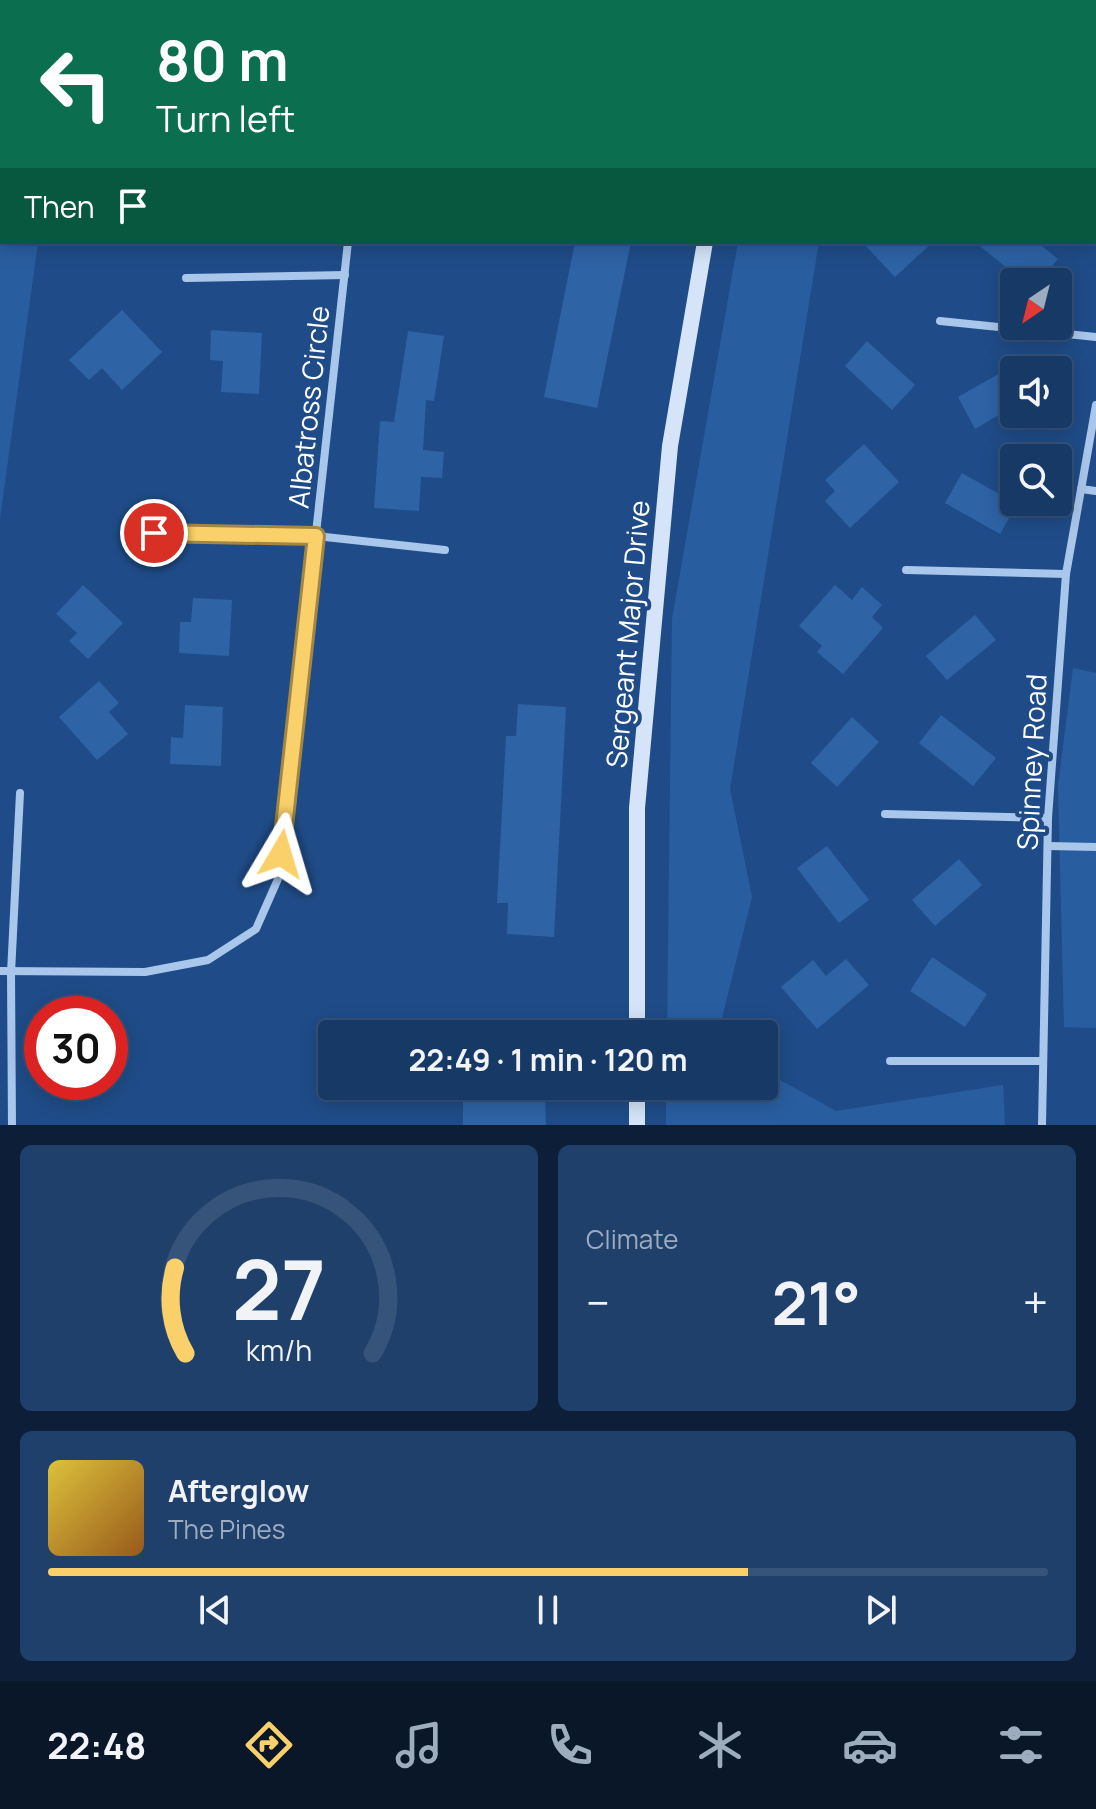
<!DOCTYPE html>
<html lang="en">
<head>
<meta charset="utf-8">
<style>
	:root { --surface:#173966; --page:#20406c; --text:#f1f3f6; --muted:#9eacbf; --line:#36537a; --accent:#f9d069 }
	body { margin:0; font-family:Manrope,sans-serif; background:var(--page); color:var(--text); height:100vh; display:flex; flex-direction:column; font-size:30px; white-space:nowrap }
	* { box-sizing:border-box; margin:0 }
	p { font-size:26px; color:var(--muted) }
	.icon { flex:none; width:44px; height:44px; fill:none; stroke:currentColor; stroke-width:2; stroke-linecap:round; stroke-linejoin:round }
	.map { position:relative; height:1125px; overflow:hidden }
	.drawer { display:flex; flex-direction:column; gap:20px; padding:20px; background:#0d1f38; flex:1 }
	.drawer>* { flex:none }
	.top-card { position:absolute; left:0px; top:0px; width:1096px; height:244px; box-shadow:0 4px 20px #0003,0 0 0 2px var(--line); background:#0b6e4f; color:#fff; overflow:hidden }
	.needle { width:52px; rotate:215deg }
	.fabs { position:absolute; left:1000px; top:268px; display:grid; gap:16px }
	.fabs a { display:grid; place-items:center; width:72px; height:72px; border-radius:8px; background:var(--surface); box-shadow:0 4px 20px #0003,0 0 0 2px var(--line); font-size:40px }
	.speed { position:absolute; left:24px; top:996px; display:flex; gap:16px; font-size:40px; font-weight:700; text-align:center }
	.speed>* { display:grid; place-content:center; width:104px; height:104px; border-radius:50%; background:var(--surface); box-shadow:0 4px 20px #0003,0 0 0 2px var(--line); line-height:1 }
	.speed .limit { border:12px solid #d22; background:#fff; color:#111 }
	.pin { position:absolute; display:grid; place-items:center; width:68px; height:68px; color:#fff; margin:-34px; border:4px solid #fff; border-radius:50%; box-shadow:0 2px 8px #0007 }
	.me { position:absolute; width:88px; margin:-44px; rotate:7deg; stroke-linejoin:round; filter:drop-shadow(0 0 6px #0008) }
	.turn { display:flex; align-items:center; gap:28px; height:168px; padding:0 24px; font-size:36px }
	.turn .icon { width:104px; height:104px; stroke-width:2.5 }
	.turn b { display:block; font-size:56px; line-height:68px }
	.then { display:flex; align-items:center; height:76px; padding:0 24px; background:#0003; gap:16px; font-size:30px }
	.big { font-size:60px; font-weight:700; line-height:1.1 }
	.drawer .tile { flex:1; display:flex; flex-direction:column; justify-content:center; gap:12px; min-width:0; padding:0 28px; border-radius:12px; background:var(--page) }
	.drawer .dial { align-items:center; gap:0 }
	.dial svg { height:208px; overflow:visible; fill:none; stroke:var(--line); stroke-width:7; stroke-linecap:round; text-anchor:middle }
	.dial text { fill:var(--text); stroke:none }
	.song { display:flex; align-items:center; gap:24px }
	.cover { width:96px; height:96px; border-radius:12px; background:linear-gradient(135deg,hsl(50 70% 55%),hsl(30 70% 35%)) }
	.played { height:8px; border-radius:4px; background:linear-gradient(90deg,var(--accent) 70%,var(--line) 70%) }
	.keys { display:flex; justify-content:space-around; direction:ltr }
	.heat { display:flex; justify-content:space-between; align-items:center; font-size:44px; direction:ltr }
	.drawer .tiles { flex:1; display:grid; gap:20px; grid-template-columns:1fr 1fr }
	.tile:last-child { grid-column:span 2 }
	.trip { position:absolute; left:318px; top:1020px; width:460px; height:80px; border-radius:8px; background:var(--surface); box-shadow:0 4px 20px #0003,0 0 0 2px var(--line); font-weight:700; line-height:80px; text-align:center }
	.tabs { display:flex; height:128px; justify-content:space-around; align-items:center; background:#091729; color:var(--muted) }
	.tabs .icon { width:56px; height:56px }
	.tabs .active { color:var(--accent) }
	.tabs b { font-size:36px; color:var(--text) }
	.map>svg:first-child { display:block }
</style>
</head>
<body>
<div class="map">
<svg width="1096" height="1125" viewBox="0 0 1096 1125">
	<rect width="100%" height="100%" fill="#1f4c88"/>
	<g fill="#285ea0">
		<rect x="421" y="0" width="328" height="2"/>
		<path d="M0,130H2V242H38L0,519Z"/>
		<path d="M738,242H819L730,789L752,897L718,1034H667L672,619Z"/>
		<path d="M1073,668L1096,673V1028L1064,1027L1058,786Z"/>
		<path d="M764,1071L836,1111L1003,1085L1005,1125H666V1086H764Z"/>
	</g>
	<g fill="#2e63a6">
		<path d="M575,242H631L597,408L544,397Z"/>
		<path d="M862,242H933L895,277Z"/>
		<path d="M975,242H1037L1058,259L1039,282H1024Z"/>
		<path d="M122,310L162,352L122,390L102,368L89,380L69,360Z"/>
		<path d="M211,330L262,333L259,394L221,392L223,361L210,360Z"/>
		<path d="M408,331L444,336L434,401L426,400L423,450L444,452L442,478L421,477L419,511L374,508L380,421L394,422Z"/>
		<path d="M867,341L915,385L892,410L845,366Z"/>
		<path d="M1014,365V406L975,429L958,397Z"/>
		<path d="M864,444L899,482L850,528L825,501L835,491L825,480Z"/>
		<path d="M962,473L1017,504L1000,534L945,503Z"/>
		<path d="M83,585L123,623L88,659L69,641L77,633L56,614Z"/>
		<path d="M835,585L852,600L862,587L882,605L872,617L883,628L843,674L817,652L822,646L799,626Z"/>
		<path d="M193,598L232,600L229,656L179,653L180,622H191Z"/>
		<path d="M975,615L996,640L947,680L926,656Z"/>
		<path d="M99,681L119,703L109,712L128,734L97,760L59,717Z"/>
		<path d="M518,704L566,707L554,937L507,934L508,903H497L506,736H516Z"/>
		<path d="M185,705L223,707L221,766L170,764L171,737L183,738Z"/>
		<path d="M941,715L996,758L973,786L919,743Z"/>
		<path d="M852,717L879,742L837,787L811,763Z"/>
		<path d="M827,846L869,900L839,923L797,868Z"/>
		<path d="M959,859L982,885L935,926L912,900Z"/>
		<path d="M932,957L987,994L965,1027L910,991Z"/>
		<path d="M846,959L869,985L817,1029L781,987L813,960L826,976Z"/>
		<path d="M545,1097L546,1125H463V1099Z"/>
	</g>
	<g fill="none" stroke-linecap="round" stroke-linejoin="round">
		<g stroke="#a9c6eb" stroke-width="8">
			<path d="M392,2V0"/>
			<path d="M0,90H2"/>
			<path d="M1094,146H1096"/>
			<path d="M186,278L345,275"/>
			<path d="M940,321L1096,337"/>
			<path d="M1081,489L1096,491"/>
			<path d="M154,533L316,536L445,550"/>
			<path d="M906,570L1066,574"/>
			<path d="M885,814L1048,818"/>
			<path d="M1048,846L1096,847"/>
			<path d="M0,971L145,972L208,960L256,929L278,879L348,242"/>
			<path d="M890,1061H1043"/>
			<path d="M12,1125L11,973L20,793"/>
			<path d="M1042,1125L1048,818L1066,574L1096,405"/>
		</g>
		<g stroke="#d5e4f8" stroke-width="16">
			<path d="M757,2V0"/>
			<path d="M637,1034V808L670,446L705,242"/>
			<path d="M637,1125V1086"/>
		</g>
	</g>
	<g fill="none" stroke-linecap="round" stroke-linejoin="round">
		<g stroke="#a28744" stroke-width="20">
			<path id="route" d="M154,533L316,536L281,854"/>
		</g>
		<use href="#route" stroke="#f9d069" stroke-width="14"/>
	</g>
	<g text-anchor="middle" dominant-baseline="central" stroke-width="8" stroke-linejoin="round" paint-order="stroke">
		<g font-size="28" fill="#fff" stroke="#1f4c88">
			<text transform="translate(308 407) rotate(-84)">Albatross Circle</text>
			<text transform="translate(627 634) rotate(-85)">Sergeant Major Drive</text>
			<text transform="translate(1031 762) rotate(-87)">Spinney Road</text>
		</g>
	</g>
</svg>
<div class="fabs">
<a><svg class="needle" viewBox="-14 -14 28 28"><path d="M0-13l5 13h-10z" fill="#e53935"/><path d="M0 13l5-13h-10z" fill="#9eacbf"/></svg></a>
<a><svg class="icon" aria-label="sound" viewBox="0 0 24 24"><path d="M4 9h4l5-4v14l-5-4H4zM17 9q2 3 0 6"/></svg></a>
<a><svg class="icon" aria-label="search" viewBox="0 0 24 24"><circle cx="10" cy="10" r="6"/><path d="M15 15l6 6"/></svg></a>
</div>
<div class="speed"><div class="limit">30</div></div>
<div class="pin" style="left:154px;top:533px;background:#d93025"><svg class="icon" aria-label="arrive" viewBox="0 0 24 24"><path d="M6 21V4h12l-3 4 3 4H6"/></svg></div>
<svg class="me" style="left:281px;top:854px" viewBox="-20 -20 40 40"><path d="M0-17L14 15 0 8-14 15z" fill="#f9d069" stroke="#fff" stroke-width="4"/></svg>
<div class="trip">22:49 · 1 min · 120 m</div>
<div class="top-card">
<div class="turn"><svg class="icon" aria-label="left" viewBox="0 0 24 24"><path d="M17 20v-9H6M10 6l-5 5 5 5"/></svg><div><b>80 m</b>Turn left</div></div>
<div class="then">Then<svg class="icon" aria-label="arrive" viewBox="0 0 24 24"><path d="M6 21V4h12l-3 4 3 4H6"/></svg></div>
</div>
</div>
<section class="drawer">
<div class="tiles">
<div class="tile dial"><svg viewBox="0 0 100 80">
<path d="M14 69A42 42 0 1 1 86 69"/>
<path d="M14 69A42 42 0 0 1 10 36" stroke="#f9d069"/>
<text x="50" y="56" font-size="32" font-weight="700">27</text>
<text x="50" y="72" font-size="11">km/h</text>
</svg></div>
<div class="tile"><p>Climate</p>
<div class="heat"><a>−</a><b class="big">21°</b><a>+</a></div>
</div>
<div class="tile">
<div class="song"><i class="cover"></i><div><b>Afterglow</b><p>The Pines</p></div></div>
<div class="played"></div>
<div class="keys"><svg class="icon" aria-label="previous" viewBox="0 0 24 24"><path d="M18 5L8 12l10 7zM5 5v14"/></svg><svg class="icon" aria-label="pause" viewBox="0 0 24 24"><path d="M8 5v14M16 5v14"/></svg><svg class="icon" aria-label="next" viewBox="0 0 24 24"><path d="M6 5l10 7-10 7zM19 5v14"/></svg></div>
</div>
</div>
</section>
<nav class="tabs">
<b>22:48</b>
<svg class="icon active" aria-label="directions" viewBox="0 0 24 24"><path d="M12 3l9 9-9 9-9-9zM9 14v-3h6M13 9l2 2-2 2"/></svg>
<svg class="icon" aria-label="music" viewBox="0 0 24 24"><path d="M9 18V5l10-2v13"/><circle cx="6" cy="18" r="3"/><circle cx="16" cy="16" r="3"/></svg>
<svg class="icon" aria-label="phone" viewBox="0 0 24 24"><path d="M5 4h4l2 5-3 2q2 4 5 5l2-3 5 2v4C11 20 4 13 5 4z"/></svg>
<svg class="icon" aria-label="climate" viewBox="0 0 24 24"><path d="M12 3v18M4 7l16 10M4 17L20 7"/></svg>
<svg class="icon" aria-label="car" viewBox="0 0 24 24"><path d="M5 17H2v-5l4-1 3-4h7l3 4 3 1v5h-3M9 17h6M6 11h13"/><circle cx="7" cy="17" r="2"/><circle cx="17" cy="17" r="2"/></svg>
<svg class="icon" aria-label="filters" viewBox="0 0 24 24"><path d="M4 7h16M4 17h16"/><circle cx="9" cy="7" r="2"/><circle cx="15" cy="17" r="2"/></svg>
</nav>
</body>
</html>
